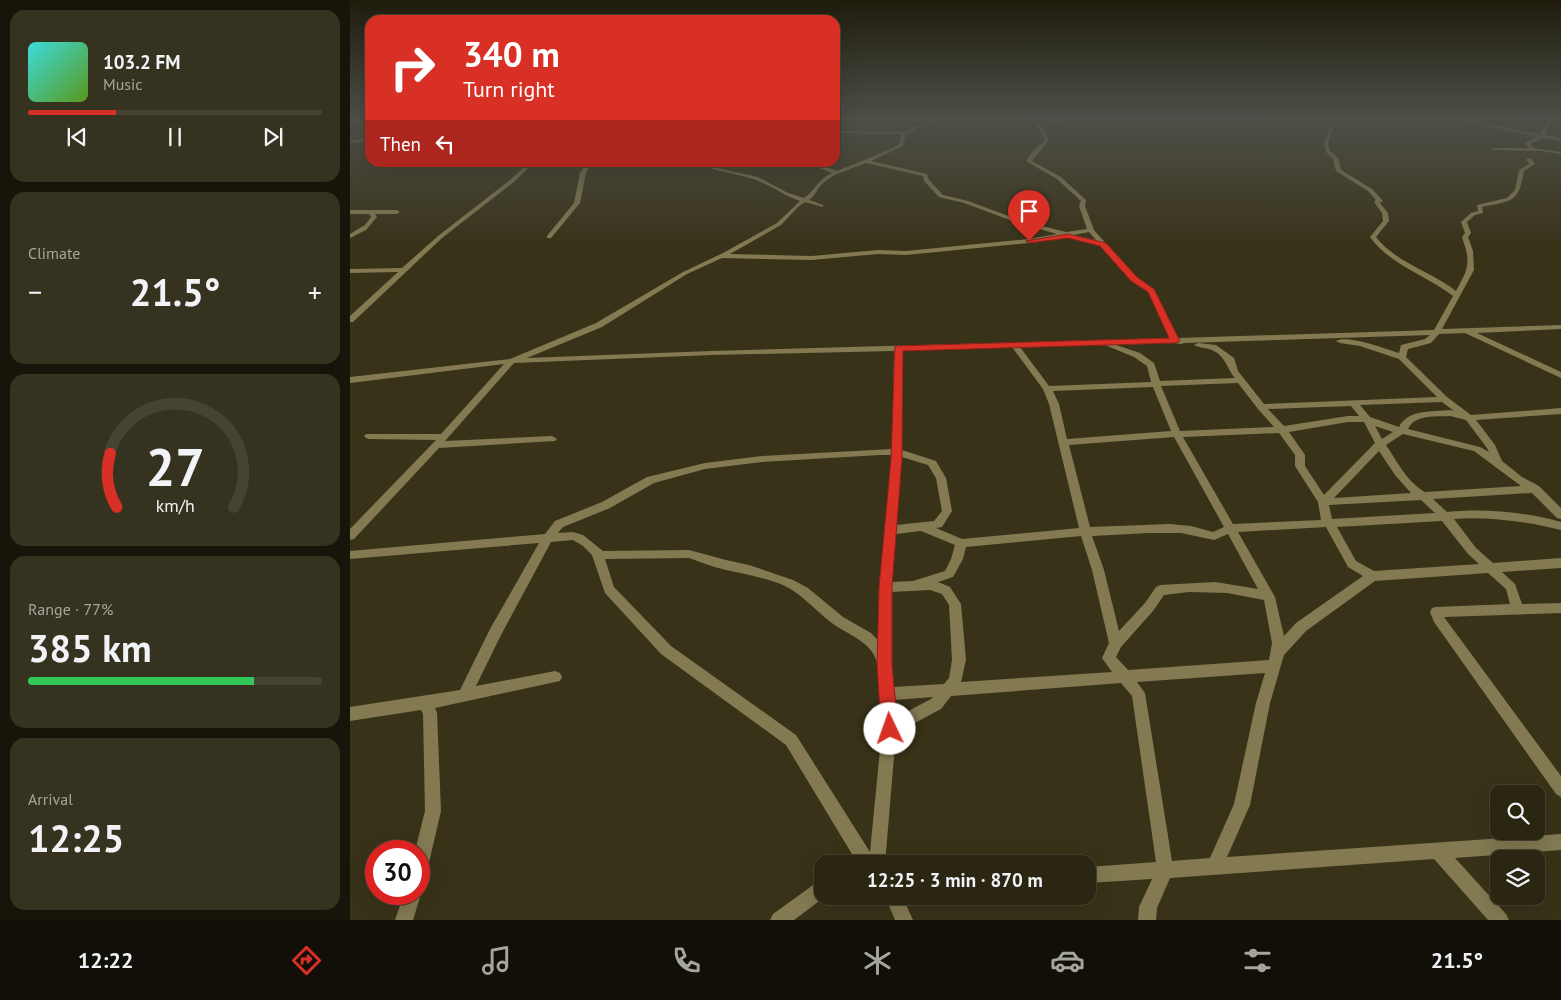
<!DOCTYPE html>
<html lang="en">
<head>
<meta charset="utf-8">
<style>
	:root { --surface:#2a2612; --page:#363220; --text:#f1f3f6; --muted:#a5a59f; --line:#464332; --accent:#d93025 }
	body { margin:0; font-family:"PT Sans",sans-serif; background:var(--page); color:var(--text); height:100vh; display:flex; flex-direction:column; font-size:19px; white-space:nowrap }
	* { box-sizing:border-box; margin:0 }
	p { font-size:16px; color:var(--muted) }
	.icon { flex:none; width:28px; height:28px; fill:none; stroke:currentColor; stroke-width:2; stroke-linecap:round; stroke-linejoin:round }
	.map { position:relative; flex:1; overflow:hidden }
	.side { display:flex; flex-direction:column; gap:10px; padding:10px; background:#17150a; width:350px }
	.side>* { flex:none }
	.hud { position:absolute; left:15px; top:15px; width:475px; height:152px; border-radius:15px; box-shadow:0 5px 20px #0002,0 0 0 1px var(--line); background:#d93025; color:#fff; overflow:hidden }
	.controls { position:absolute; left:1140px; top:785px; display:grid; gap:10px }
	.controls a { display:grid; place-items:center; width:55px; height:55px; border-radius:10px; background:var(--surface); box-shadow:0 5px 20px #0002,0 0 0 1px var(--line); font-size:25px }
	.speed { position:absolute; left:15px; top:840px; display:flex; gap:10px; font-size:25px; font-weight:700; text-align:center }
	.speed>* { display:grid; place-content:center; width:65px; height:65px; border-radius:50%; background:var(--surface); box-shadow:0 5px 20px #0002,0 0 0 1px var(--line); line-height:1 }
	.speed .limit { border:8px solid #d22; background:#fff; color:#111 }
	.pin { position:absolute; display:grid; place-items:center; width:42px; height:42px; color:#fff; margin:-51px -21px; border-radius:50% 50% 50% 0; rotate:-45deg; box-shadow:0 0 5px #0007 }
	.pin .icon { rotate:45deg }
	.me { position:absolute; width:55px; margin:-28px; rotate:357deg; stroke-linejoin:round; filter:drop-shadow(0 0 4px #0008) }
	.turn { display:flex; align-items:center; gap:18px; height:105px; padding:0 15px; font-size:22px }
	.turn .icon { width:65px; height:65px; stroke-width:2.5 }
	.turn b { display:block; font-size:35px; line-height:42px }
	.then { display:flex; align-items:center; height:48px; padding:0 15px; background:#0003; gap:10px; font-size:19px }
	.big { font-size:38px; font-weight:600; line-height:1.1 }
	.side .tile { flex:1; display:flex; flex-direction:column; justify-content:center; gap:8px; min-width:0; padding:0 18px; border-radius:15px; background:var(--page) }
	.side .dial { align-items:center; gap:0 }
	.dial svg { height:130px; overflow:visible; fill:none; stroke:var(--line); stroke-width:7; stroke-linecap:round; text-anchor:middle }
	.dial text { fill:var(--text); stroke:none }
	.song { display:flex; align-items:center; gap:15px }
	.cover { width:60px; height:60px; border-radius:8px; background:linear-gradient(135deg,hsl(180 70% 55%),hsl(90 70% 35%)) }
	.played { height:5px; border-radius:2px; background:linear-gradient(90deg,var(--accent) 30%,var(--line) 30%) }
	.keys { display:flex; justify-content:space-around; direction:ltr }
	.heat { display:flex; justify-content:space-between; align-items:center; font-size:28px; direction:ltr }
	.charge { height:8px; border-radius:4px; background:linear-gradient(90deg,#34c759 77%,var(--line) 0) }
	.trip { position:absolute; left:464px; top:855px; width:282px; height:50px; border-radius:15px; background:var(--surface); box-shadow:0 5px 20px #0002,0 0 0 1px var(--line); font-weight:600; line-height:50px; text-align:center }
	.tab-bar { display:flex; height:80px; justify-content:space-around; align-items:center; background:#110f07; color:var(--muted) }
	.tab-bar .icon { width:35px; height:35px }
	.tab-bar .selected { color:var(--accent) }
	.tab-bar b { font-size:22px; color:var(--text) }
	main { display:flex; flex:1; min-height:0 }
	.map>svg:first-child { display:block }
</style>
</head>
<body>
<main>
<section class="side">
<div class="tile">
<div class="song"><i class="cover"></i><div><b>103.2 FM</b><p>Music</p></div></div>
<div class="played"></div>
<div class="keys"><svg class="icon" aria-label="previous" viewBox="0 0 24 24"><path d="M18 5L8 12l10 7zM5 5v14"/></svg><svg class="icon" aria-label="pause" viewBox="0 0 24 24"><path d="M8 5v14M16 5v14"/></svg><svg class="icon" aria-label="next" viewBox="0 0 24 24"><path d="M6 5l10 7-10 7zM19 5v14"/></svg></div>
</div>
<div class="tile"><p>Climate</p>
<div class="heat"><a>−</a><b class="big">21.5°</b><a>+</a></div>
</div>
<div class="tile dial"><svg viewBox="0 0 100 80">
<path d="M14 69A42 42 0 1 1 86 69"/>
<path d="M14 69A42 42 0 0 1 10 36" stroke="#d93025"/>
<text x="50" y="56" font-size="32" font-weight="700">27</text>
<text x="50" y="72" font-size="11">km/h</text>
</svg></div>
<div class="tile"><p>Range · 77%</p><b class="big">385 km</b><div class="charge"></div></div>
<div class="tile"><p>Arrival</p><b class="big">12:25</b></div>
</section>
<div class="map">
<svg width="1211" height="920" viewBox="0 0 1211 920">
	<rect width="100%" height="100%" fill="#383218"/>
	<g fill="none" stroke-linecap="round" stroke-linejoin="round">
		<g fill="#837a52" fill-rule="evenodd">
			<path d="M16,118H20V119L0,125V123Z"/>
			<path d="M585,118H590L556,134L553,146L521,161L577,174L579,180L593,195L618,201L672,221L716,232L737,229L729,206L731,201L707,179L676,161L682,152L695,140L688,128L678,118H682L689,123L735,118L691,126L699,140L682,161L711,177L736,200L735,206L744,230L786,278L804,289L828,338L1084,330L1103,296C1076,275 1040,265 1020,237L1033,221L1032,213L1024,202L1026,200L1018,191L986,171L983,159L976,152L974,144L979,128L965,118H970L983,128L978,144L980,151L988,158L991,170L1022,189L1033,201L1030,203L1038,213L1039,221L1026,237C1046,263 1081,271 1106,291C1119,267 1121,263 1112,237L1115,233L1111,222L1121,213L1128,211L1127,205L1157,198L1165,190L1169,170L1179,164L1176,159L1181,158L1185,164L1174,171C1168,204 1163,200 1132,207L1133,213L1125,215L1117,222L1121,233L1118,237L1123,251L1124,270L1092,329L1211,325V329L1127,333L1211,372V378L1115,333L1089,334L1081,343L1058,349L1056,357L1097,397L1121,415L1211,408V414L1126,420L1145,445L1152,461L1172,477L1189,486L1211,508V519L1207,518L1182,493L1083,499L1097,512C1134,508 1175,512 1211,522V530C1180,522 1136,516 1104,519L1126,548L1143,563L1211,558V568L1152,572L1165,584L1172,604L1211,603V613L1094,617L1211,776V797L1206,794L1084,622L1080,612L1082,608L1086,607L1160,604L1156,589L1138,573L1025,581L956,631L934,655L920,703L900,805L877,857L1211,834V850L1105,858L1156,914L1159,920H1138L1084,859L820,878L807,908L806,920H788L789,907L802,879L738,883V867L806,862L782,696L771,683L601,696L591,709L546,733L535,864H508L436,745L311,654L255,593L242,555L233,546L223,540L201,542L150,637L126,686L205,671L210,673L212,677L210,681L85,708L87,713L91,811L77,871L75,877L69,879V851H65L75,811L73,714L71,710L0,721V707L110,690L140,629L189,543L0,559V551L195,534L205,521L252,502L297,477L355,463L412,456L542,449L544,351L361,355L164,363L95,441L202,436L207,439L205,441L89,448L4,539L0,540V529L86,440L19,439L16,438L14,436L16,434H91L154,364L0,383V377L160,359L246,323L333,272L373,253L427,223L450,201C433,195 419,184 403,179C384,173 365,172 347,162H354L367,168L408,177L438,193L454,198C465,191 468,179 482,173L454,162H462L487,171L541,149L549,144L551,134L485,133V131L553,132ZM516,163L573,176L574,181L589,197L614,203L668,223L707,234L679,239L556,251L528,250L462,256L380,254L431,225L449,206L455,202L473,207V205L459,200C465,196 467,189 472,184C483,173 502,169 516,163ZM739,232L746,240L724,235ZM716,236L751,246L782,280L798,292L820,338L361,351L177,358L252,327L337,274L372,258L462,260L528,254L556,255L679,243ZM1080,335L1075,339L1051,345L1049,353C1036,349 997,334 986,341L990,343L1010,346L1049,359L1087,397L914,404L888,371L884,358L866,345L848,343L844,345C849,348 853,347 859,349C875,354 876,367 885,378L810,381L804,363L790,353L766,345L824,343L831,344L834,343ZM755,345L784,357L797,366L801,382L699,386L670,347ZM662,347L693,389L699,404L729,528L612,539L586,528L592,527L602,511L596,478L586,461L552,450V350ZM888,383L908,409L924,427L830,431L811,386ZM803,387L821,431L717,439L709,404L703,391ZM1092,402L1104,411L1100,410C1082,412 1058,409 1049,427L1020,417L1010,405ZM1001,406L1009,416H998L934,426L918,409ZM1100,416L1116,420L1137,448L1139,452L1130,447L1058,429C1065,414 1086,417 1100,416ZM998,422H1014L1025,443L974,495L955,466V455L939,432ZM1025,426L1043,432L1032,439ZM929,433L945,455V466L968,502L971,520L883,524L833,437ZM1053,434L1124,451L1171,486L1075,492C1057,482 1047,461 1036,445ZM824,437L874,527L863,532L841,526L820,524L740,527L719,445ZM1029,451L1045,475L1061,493L984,498ZM530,455H542L529,587L528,640L521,633L493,617L458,588L443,580L399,565L376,560L339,550L253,551L233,535L223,532L208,533L213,527L260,508L304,483L355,469L412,462ZM552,457L578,465L586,478L592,511L584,521L546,525ZM1071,500L1085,513L982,519L979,505ZM1092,521L1118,554L1129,564L1024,571L1006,561L987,527ZM976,527L998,567L1013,576L946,623L934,636L925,597L888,532ZM571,531L605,545L601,559L595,571L563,581L541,582L546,534ZM799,533H831L864,540L878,534L908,589L865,582L810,585L806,587L795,603L769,631L754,570L742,536ZM731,536L742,570L759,643L752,658L762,672L611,682L616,660L611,604L600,587L588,582L603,577L613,559L616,547ZM339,558C351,562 363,567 376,570C396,574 416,578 435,586C455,596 468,614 486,626C502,636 523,644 527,663L532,729L520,852L446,735L321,646L264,587L255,559ZM580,590L592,594L599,605L602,660L599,678L594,684L543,687L541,663V592ZM839,592L877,593L914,600L922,643L919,660L778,670L766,657L771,647L803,611L814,595ZM915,673L906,703L884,804L860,858L822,861L795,693L787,682ZM583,697L581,699L545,718L544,700Z"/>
			<path d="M770,118H774L775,119L773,120Z"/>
			<path d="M1099,118H1106L1190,134L1198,120L1195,118H1200L1202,120L1195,135L1211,139V141L1192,138L1180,144L1184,148L1211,152V154L1191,151L1141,150L1143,148H1179L1175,143L1187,137Z"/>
			<path d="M20,138V140L0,143V141Z"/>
			<path d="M179,162H184L164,182L92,238L3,322H0V316L48,272L0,273V269L52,268L88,236L160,180Z"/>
			<path d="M237,162H242L236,173L230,203L201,238H197V236L224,203L230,173Z"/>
			<path d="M0,210H47L50,212L47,214H25L27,217L16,230L0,238V234L15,225L21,217L19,214H0Z"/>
			<path d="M472,880V896H476L444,920H420L423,914L466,883Z"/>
			<path d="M69,890L71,894L63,920H45L54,894H69Z"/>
			<path d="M535,896H552L563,920H545Z"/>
		</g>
	</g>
	<linearGradient id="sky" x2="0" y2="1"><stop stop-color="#1f1c0d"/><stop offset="0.48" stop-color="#4d4f48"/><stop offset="1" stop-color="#4d4f48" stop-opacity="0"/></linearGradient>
	<rect width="1211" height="247" fill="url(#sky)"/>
	<path fill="#d93025" stroke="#8d1f18" d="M718,234L756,243L787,277L804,289L830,341L825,343L553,351L552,459L542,587V664L548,729L545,735L540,737L534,735L531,729L527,664L529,587L541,459L545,346L819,338L798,292L781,281L750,246L718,238L679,243L676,241Z"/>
</svg>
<div class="controls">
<a><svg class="icon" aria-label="search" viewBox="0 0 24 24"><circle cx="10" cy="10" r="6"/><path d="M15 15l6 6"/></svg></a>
<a><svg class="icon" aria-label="layers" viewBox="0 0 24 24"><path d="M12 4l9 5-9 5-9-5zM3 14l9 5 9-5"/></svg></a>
</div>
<div class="speed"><div class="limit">30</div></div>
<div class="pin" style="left:679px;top:241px;background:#d93025"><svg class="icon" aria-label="arrive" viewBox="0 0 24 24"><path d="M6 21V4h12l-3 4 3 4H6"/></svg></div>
<svg class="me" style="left:540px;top:729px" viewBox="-20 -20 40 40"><circle r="19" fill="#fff"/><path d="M0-13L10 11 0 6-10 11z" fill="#d93025"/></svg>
<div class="trip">12:25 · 3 min · 870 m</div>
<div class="hud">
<div class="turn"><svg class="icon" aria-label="right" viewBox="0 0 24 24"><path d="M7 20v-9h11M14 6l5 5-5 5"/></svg><div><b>340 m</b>Turn right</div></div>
<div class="then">Then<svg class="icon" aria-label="left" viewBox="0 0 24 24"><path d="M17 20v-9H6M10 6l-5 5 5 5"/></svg></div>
</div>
</div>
</main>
<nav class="tab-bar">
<b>12:22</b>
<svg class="icon selected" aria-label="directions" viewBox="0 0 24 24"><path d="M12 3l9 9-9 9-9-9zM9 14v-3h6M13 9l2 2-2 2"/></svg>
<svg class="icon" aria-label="music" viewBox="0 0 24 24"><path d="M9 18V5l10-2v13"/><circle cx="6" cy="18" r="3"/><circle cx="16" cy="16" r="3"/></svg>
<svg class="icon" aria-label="phone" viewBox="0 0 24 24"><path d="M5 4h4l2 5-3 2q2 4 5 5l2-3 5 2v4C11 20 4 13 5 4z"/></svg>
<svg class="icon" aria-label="climate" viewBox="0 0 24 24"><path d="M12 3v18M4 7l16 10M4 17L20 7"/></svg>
<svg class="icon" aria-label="car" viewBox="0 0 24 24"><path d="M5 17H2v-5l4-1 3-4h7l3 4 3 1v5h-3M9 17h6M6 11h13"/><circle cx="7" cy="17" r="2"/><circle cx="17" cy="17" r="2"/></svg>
<svg class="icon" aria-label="filters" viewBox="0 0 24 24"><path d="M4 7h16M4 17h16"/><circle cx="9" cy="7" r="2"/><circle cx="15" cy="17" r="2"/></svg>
<b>21.5°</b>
</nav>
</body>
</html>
